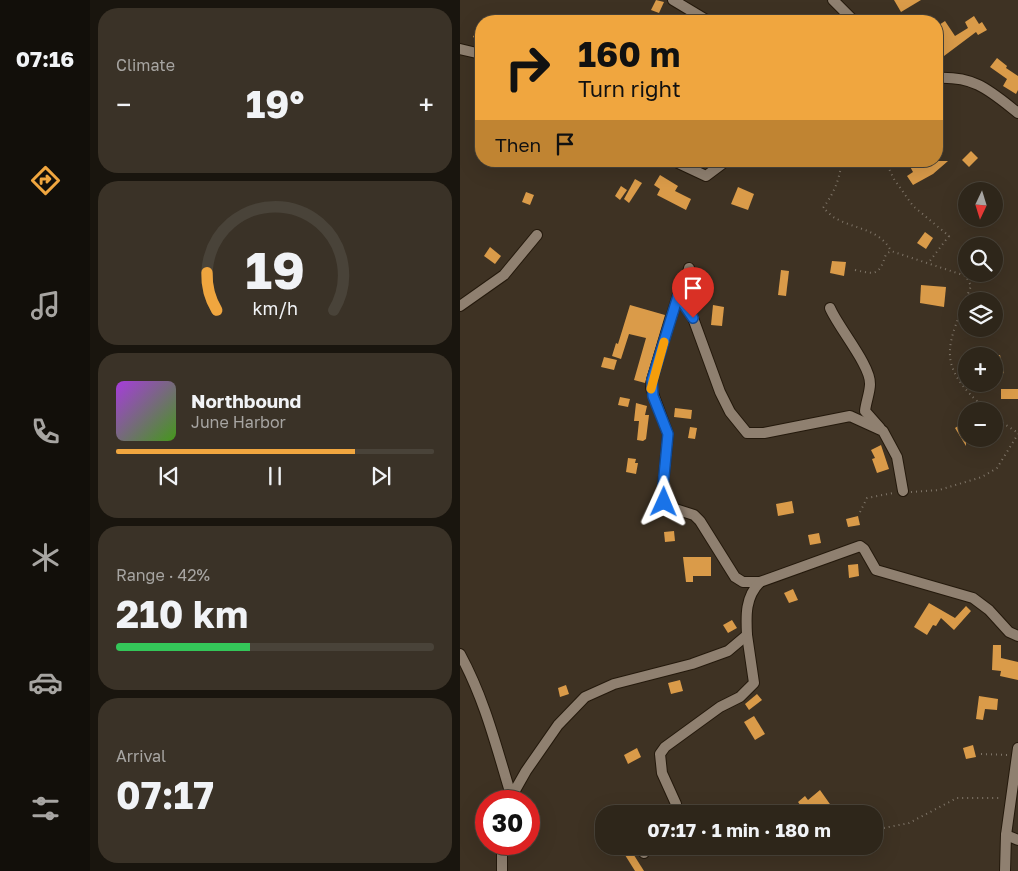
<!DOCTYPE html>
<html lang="en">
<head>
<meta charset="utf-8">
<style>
	:root { --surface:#2e261a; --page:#3a3227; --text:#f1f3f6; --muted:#a7a5a2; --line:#494339; --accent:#f0a63f }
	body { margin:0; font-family:"Golos Text",sans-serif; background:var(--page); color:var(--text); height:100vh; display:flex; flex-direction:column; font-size:19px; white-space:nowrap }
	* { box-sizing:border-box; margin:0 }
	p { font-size:16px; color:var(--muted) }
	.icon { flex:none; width:28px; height:28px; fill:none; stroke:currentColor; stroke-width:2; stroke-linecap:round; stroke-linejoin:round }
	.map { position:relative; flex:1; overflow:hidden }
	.details { display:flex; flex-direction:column; gap:8px; padding:8px; background:#19150e; width:370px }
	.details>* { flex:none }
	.hud { position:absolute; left:15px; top:15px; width:468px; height:152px; border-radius:20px; box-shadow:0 5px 20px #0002,0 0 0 1px var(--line); background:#f0a63f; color:#111; overflow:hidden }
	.needle { width:32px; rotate:184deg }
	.tools { position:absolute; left:498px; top:182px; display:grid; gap:10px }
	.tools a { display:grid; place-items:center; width:45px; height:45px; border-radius:50%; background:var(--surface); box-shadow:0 5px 20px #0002,0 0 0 1px var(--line); font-size:25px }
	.speed { position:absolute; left:15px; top:790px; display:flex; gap:10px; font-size:25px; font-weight:700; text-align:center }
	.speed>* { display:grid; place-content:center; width:65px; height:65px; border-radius:50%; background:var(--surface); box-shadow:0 5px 20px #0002,0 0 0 1px var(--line); line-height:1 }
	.speed .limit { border:8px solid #d22; background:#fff; color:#111 }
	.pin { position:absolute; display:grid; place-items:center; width:42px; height:42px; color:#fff; margin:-51px -21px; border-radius:50% 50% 50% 0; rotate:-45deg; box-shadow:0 0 5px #0007 }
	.pin .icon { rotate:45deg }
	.me { position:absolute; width:55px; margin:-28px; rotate:1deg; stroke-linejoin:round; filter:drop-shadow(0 0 4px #0008) }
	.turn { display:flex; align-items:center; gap:18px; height:105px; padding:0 20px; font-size:22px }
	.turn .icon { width:65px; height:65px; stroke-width:2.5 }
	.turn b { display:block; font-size:35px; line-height:42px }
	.then { display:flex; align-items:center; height:48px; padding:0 20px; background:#0003; gap:10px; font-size:19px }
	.big { font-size:38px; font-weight:700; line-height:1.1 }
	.details .widget { flex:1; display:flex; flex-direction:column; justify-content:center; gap:8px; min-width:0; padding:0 18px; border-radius:20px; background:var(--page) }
	.details .dial { align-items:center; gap:0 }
	.dial svg { height:130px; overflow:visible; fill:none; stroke:var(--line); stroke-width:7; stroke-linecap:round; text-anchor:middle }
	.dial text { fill:var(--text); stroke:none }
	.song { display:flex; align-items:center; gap:15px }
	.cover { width:60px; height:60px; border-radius:8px; background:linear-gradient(135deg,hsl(280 70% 55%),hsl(100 70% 35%)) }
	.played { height:5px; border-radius:2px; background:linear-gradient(90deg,var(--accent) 75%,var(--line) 75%) }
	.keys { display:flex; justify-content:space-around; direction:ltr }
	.heat { display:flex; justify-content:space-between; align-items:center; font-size:28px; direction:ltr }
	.charge { height:8px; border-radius:4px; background:linear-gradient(90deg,#34c759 42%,var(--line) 0) }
	.trip { position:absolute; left:135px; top:805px; width:288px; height:50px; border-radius:20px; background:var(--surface); box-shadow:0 5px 20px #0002,0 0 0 1px var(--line); font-weight:700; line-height:50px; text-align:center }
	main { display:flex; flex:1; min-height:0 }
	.dock { display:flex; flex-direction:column; width:90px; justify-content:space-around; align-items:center; background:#120f0a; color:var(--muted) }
	.dock .icon { width:35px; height:35px }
	.dock .current { color:var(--accent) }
	.dock b { font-size:22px; color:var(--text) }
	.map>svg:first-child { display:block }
</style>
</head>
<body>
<main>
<nav class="dock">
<b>07:16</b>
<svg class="icon current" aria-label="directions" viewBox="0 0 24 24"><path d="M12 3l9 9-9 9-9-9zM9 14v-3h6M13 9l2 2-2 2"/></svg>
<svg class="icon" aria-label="music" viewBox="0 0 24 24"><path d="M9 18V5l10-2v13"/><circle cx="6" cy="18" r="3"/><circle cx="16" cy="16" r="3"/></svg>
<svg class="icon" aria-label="phone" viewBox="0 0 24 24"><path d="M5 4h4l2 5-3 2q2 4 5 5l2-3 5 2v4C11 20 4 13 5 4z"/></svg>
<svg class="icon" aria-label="climate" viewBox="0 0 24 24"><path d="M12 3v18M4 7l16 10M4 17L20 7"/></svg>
<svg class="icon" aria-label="car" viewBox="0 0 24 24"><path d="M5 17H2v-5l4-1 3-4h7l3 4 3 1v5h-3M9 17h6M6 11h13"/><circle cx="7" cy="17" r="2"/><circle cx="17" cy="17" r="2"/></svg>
<svg class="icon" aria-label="filters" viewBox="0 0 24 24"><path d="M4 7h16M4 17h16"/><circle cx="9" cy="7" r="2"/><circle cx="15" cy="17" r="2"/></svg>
</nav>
<section class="details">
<div class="widget"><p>Climate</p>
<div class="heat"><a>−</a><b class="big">19°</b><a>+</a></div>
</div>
<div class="widget dial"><svg viewBox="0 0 100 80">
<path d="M14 69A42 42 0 1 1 86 69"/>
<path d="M14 69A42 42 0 0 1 8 46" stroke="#f0a63f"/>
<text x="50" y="56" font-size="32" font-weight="700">19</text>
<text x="50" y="72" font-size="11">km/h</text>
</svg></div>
<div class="widget">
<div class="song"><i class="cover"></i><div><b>Northbound</b><p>June Harbor</p></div></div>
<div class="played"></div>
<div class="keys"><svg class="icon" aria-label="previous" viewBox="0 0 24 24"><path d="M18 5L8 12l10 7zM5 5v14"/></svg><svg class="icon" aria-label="pause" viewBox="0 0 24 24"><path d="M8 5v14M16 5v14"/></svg><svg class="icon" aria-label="next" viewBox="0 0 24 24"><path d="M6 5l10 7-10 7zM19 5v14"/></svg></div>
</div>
<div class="widget"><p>Range · 42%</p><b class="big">210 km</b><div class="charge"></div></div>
<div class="widget"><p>Arrival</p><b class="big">07:17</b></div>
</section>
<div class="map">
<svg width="558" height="871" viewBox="0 0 558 871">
	<rect width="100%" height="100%" fill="#3e3223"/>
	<g fill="#da9b49">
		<path d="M196,0L204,2L199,13L191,10Z"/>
		<path d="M434,0H461L441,12Z"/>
		<path d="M514,16L519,24L522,22L527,30L518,35L516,32L476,62V27L485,21L495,36L508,28L505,22Z"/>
		<path d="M21,22V41L13,37Z"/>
		<path d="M537,58L547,66L546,68L558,76V90L556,94L543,86L547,79L530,67Z"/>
		<path d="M511,151L518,158L509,167L502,160Z"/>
		<path d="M447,161H488L473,174L453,185L447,176L453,172Z"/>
		<path d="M200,175L218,186L215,191L231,199L226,210L197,195L200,189L194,185Z"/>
		<path d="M175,179L182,183L169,203L164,199Z"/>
		<path d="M161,186L167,190L160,200L155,196Z"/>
		<path d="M278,187L294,194L288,210L271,204Z"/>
		<path d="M66,192L74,195L70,205L62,202Z"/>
		<path d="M465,232L473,238L466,249L457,243Z"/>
		<path d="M30,247L41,256L35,264L24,256Z"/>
		<path d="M372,261L386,262L384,276L370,273Z"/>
		<path d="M321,270L329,271L326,296L318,295Z"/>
		<path d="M461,285L486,287L484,307L460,303Z"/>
		<path d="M170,305L205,315L185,383L174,380L186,338L169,334L161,359L152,356L156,343L158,344Z"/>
		<path d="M253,305L264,307L262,326L251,325Z"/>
		<path d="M540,355L544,373L534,377V356Z"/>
		<path d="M144,357L157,360L154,370L141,367Z"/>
		<rect x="541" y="389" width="17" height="10"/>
		<path d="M160,397L170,399L168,407L158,405Z"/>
		<path d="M176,403L187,406L185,415H189L186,439L183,441L177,440L179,421H174Z"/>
		<path d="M215,408L232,410L231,419L214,417Z"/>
		<path d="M506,421V446L495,428Z"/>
		<path d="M230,427L237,428L235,439L228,438Z"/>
		<path d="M421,445L429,469L417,473L412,459L415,458L411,450Z"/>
		<path d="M168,458L176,459L175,463H178L176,474L166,472Z"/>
		<path d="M332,501L334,513L318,516L316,504Z"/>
		<path d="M398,516L400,525L388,527L386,519Z"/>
		<path d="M214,531L215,541L205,542L204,532Z"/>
		<path d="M359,533L361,543L350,545L348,535Z"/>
		<path d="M223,557H251V576H233V582H226Z"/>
		<path d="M398,564L399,576L389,578L388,565Z"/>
		<path d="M333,589L338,600L329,603L324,593Z"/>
		<path d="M469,603L495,618L506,606L511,611L494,630L481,618L476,626L473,625L467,635L454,627Z"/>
		<path d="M272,620L277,628L268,633L263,625Z"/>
		<path d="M533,645H541V658L558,662V680L540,676L541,671L532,670Z"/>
		<path d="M220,680L223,691L211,694L208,683Z"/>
		<path d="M106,685L109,694L100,697L98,688Z"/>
		<path d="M297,694L302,700L289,710L285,704Z"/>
		<path d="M519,696L538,699L537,710L525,709L523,720L516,719Z"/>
		<path d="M294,716L305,734L295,740L284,722Z"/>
		<path d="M513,745L516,757L506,759L503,748Z"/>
		<path d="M177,748L181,757L168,764L164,755Z"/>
		<path d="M360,790L377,814H347L338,802L345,796L348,800Z"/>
		<path d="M172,852L184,871H175L165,855Z"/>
	</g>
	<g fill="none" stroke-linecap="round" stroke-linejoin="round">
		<g stroke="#24190c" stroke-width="12">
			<g id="street">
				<path d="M213,0L248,21"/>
				<path d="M373,0L394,21"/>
				<path d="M0,49L21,54"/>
				<path d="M476,78C515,76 529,90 558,113"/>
				<path d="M214,161L246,176L266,161"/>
				<path d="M229,268L227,277L218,295L233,318L260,392L270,412L287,433H304L390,416L423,431L437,457L443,491"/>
				<path d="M218,295L192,380L191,388L208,434L202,497L209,507L234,515L240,521L275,577L283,582H300L400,546L404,549L416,570L513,598L529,610L549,632L558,636"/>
				<path d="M0,306L44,275L77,235"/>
				<path d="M370,308C378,327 411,366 410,384C410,392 406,402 405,411L420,428"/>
				<path d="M0,654C25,700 36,746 51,795"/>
				<path d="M49,801L66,771L98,725L125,697L154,684L232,664L268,651L287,635C286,616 285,597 300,582"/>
				<path d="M212,814L216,804L202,773L200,754L205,747L260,707L280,697L294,683L287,635"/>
				<path d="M546,835L558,840"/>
				<path d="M42,844V871"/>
				<path d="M184,853L185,846"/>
				<path d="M545,871L546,835L558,748"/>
			</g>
		</g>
		<g stroke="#7f7568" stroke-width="2" stroke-dasharray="1 4" stroke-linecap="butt">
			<path d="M382,161C379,181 374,193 363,208C367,211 371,216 375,218C394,229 420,229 431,251"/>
			<path d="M425,161L434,179L453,206L489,236L469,262"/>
			<path d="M395,270C417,275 419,275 426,254L431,251L506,276L511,286C488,346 472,363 528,411"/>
			<path d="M534,417L558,433"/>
			<path d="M451,492L479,490L522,477L537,468L558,434"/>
			<path d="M400,512L407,498L433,493"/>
			<path d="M521,754L549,755"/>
			<path d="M414,830L449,823L497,798H542"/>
		</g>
		<use href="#street" stroke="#8f8070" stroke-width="10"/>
	</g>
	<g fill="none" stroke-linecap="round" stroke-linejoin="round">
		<g stroke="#114b97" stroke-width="12">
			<path id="route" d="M204,502L202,497L208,434L193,396L192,380L218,296L233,318"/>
		</g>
		<use href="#route" stroke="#1a73e8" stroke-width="9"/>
		<path stroke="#f59e0b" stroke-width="9" d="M191,389L204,342"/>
	</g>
</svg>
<div class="tools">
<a><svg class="needle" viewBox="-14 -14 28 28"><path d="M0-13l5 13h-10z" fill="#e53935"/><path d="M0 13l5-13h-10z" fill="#a7a5a2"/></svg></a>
<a><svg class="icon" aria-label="search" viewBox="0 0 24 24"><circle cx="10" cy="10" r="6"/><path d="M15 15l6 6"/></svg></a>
<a><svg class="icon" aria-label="layers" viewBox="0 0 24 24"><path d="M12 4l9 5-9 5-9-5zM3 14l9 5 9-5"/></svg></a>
<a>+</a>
<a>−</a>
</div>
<div class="speed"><div class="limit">30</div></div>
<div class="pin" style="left:233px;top:318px;background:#d93025"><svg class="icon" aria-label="arrive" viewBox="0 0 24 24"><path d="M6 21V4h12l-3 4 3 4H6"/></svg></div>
<svg class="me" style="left:204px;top:502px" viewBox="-20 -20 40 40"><path d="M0-17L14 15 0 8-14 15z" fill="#1a73e8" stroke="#fff" stroke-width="4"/></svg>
<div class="trip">07:17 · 1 min · 180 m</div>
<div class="hud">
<div class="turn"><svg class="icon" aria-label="right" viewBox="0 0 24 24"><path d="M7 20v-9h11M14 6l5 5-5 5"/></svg><div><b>160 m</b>Turn right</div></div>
<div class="then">Then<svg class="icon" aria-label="arrive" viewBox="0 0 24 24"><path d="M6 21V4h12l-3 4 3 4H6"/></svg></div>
</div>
</div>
</main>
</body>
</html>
